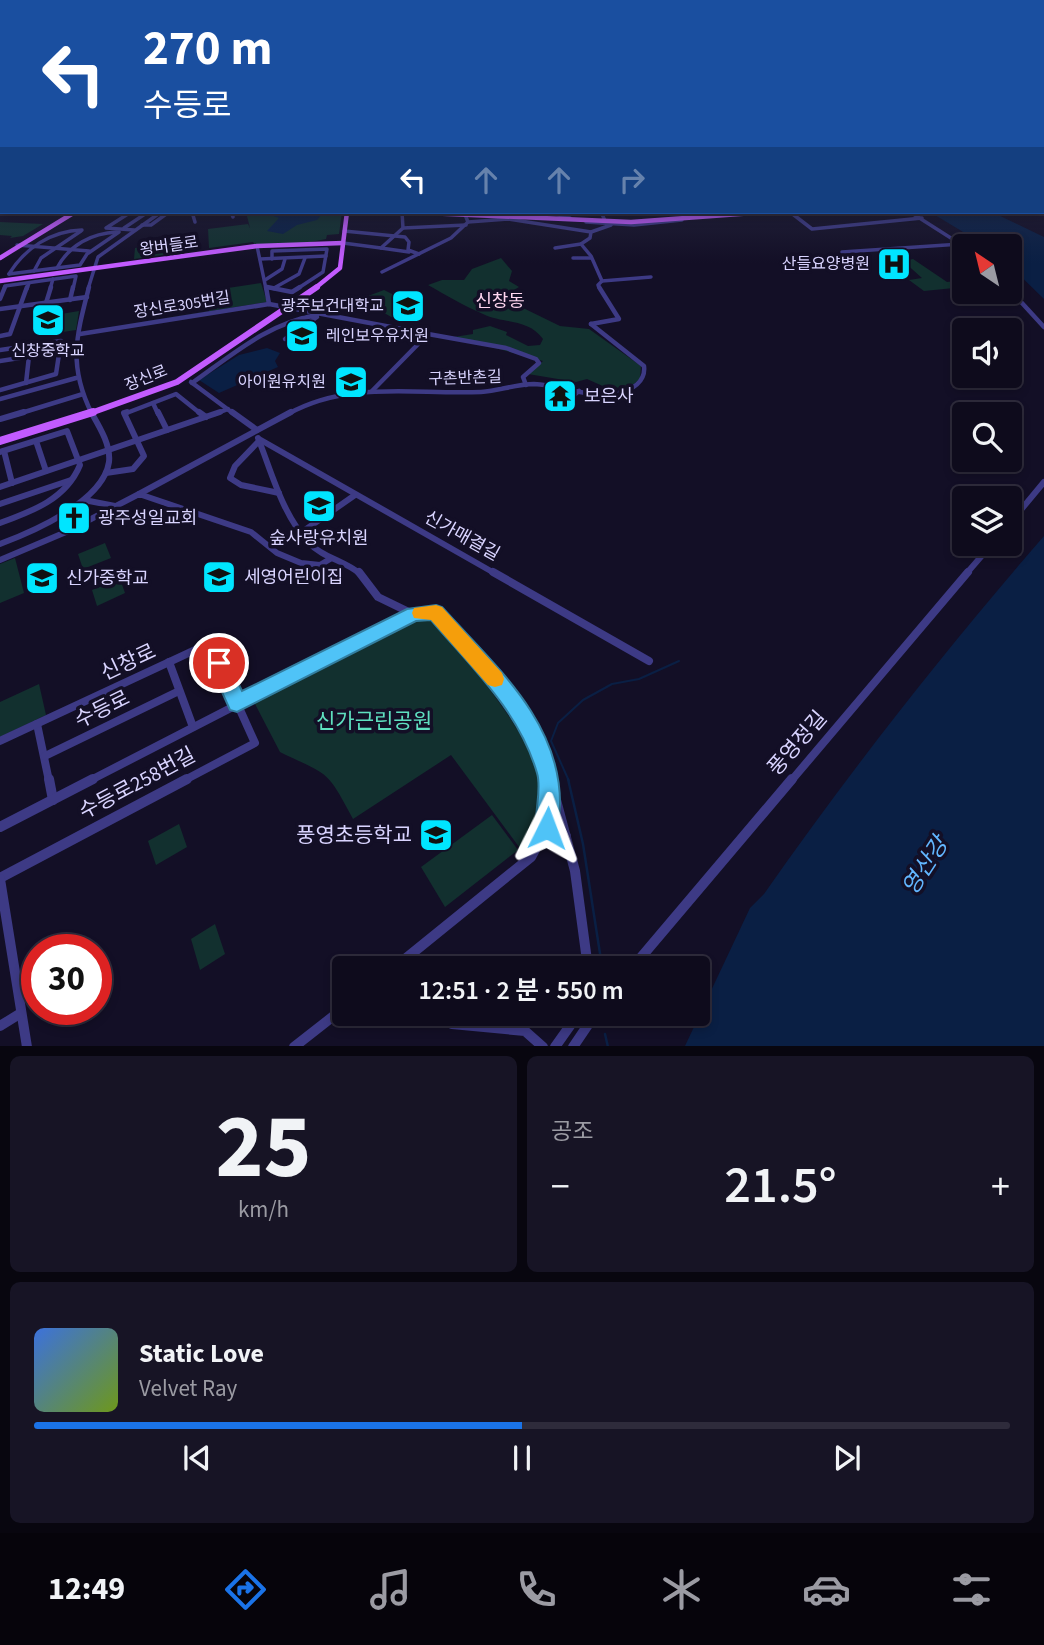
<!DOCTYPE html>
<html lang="ko">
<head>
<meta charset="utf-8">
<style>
	:root { --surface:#0e0b1c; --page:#171425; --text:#f1f3f6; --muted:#9b9ba3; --line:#2e2b3b; --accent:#1a73e8 }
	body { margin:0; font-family:"Source Sans 3","Noto Sans KR",sans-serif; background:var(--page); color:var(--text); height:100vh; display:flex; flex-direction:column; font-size:26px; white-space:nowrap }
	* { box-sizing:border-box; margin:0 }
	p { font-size:23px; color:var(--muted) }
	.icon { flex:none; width:38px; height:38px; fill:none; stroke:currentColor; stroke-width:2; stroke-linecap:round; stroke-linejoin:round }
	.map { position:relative; height:1046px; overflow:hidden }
	.drawer { display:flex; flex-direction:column; gap:10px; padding:10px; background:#08060f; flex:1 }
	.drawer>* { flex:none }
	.banner { position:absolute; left:0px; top:0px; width:1045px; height:214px; box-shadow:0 4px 10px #0003,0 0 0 2px var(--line); background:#1a4fa0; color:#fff; overflow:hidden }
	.needle { width:46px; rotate:325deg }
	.controls { position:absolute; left:952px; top:234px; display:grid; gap:14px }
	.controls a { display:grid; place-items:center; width:70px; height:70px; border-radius:7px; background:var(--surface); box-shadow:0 4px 10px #0003,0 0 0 2px var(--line); font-size:35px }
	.speed { position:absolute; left:21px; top:934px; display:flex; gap:14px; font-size:35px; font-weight:700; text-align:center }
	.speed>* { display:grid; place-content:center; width:91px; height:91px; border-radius:50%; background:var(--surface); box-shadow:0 4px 10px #0003,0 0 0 2px var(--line); line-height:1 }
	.speed .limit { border:10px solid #d22; background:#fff; color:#111 }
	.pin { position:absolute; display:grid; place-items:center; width:60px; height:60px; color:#fff; margin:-30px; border:4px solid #fff; border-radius:50%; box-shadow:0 2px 7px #0007 }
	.me { position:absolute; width:77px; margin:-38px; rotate:3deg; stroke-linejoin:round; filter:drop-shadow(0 0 5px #0008) }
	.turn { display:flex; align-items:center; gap:24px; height:147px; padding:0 28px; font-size:32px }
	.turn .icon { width:91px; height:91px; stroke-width:2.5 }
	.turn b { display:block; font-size:49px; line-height:60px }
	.lanes { display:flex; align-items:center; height:66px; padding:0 28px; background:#0003; justify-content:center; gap:35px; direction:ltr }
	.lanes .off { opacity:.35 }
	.big { font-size:52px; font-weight:600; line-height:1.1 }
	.drawer .tile { flex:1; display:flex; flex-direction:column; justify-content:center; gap:10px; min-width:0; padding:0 24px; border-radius:10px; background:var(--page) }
	.drawer .dial { align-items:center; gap:0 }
	.dial b { font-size:91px; line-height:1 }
	.song { display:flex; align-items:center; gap:21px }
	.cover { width:84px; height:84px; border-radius:10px; background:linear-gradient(135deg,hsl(220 70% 55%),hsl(80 70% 35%)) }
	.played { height:7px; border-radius:4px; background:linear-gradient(90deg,var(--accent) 50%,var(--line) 50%) }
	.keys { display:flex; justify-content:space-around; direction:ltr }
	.heat { display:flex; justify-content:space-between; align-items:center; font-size:38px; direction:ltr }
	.drawer .tiles { flex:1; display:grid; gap:10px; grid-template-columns:1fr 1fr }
	.tile:last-child { grid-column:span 2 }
	.trip { position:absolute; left:332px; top:956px; width:378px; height:70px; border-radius:7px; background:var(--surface); box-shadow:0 4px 10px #0003,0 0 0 2px var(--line); font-weight:600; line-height:70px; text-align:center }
	.dock { display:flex; height:112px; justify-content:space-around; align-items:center; background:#06040b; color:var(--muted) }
	.dock .icon { width:49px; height:49px }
	.dock .on { color:var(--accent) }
	.dock b { font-size:32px; color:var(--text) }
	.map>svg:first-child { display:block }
</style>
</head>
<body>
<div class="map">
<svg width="1044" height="1047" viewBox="0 0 1044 1047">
	<rect width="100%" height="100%" fill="#130f26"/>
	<g fill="#12302f">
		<path d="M246,212H342L339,234L327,235L326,239L306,243L255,245L253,242L209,248L208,229L248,224L250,228Z"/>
		<path d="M0,222L43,224L23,236L10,238L12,236L0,235Z"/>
		<path d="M183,241L184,252L134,259L135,248Z"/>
		<path d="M501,258L512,271L509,281L519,287L497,300L496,305L507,309L517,305L560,326L589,329L641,366L640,379L629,388L605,387L587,379L576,382L528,374L543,361L454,337L473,334V330L490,326L507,332L506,335L528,346L540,345L543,339C528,318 503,324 483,314C464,306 446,295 428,285L442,280H464L472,269Z"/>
		<path d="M913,259L947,282L956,281L964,287L924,291L909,280L922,278L903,261Z"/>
		<path d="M261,283L267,302L86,331L209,311L208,291Z"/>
		<path d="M384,290L418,307V308L393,318L360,299Z"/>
		<path d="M79,311L76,330L50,334L55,315Z"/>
		<path d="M105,543L111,558L83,569L78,554Z"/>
		<path d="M15,558L24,593L0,603V564Z"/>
		<path d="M120,579L125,593L97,606L92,590Z"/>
		<path d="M429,613C463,658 545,744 542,801C541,819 532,836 522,851L451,755L353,819C326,768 329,776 280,752L254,702Z"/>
		<path d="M39,684L46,715L0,737V702Z"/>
		<path d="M492,815L518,850L445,907L421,867Z"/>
		<path d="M179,824L187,847L156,865L148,841Z"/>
		<path d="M215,924L225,954L200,970L191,939Z"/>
	</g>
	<g fill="#0a1f44">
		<path d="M261,212H317L322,214L317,220L297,225L283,234L267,231L279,218Z"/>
		<path d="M930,212H992L1044,237V299L1010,266V247H988Z"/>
		<path d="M267,348L280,353L275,361L278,367L219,393L199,380L239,355Z"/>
		<path d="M1044,536V1046H685L750,908L764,894C850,771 945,650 1044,536Z"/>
	</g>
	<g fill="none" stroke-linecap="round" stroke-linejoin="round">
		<path stroke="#0a1f44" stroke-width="2" d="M569,781L551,741L558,723L583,700L612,684L639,679L679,661"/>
		<g stroke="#0a1f44" stroke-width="2.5">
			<path d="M568,779L583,844L601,960"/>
			<path d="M605,1034L608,1047"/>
		</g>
		<g stroke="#3d3a85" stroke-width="3.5">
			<path d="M131,212L106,228L134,230"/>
			<path d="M192,212L195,222"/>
			<path d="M231,212L233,217"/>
			<path d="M402,212L403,228L381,248L409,252"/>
			<path d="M548,212L570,218"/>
			<path d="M601,212L607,225"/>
			<path d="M790,212L812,229L922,218"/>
			<path d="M910,212L965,247"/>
			<path d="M468,222L508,219L591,232"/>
			<path d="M586,222L634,225L682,220"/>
			<path d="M142,225H151L169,212"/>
			<path d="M124,228L145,214"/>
			<path d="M403,228L466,225"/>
			<path d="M344,231L405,237L409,242L408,250L419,254"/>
			<path d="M343,243L381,248"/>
			<path d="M17,245L89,251"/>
			<path d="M257,246L266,289"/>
			<path d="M555,248L581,244"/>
			<path d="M842,252L961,244"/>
			<path d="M573,258H591"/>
			<path d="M260,259L326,256"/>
			<path d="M272,259V251L327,249L323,272L297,289"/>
			<path d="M57,268C69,245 92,233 117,232"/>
			<path d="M34,271L41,258L81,231"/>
			<path d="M382,272L451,238L468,222L464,212"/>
			<path d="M9,274L80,265L87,254L119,232"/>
			<path d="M9,274C25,248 51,231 82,230"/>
			<path d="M265,280L282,269L285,259"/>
			<path d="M602,281L651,277"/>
			<path d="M266,287L276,289"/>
			<path d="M274,288L299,274L305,258"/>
			<path d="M4,289L5,286L76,276L73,289"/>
			<path d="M27,289L29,283"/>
			<path d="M50,289L53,279"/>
			<path d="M88,289L98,257L161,212"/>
			<path d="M600,289L598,285L602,281L591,256L581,244L590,238L591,232L611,225"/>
		</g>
		<g stroke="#3d3a85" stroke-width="4.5">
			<path d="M89,287C76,337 68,366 92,414"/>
			<path d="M266,287L269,304"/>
			<path d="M267,287L292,292L300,287"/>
			<path d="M1010,290L1044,327"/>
			<path d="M0,299L5,287"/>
			<path d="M70,300L73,287"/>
			<path d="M46,303L51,287"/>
			<path d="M0,309L87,297"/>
			<path d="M591,324L619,319L599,287"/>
			<path d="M80,334L269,304L428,334L372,391"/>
			<path d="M428,334L506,348L536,359L539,363L523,377L526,385"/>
			<path d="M0,336L10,334L27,287"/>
			<path d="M285,339L317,317"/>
			<path d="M0,350L61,341L56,374L0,390"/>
			<path d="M0,361L77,349"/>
			<path d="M191,382L234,414"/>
			<path d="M26,383L29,356"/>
			<path d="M192,383C232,355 268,323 317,315"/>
			<path d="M0,399L76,378"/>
			<path d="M153,403L158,414"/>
			<path d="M557,409L579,391"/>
			<path d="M18,414L83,394"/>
			<path d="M124,414L176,394L201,414"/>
			<path d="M215,414L228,409"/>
			<path d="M288,414C350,380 414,395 481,392C499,391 516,384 534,384C562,385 589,399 618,393C632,390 646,382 644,366L591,324"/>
		</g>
		<g stroke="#3d3a85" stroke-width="6">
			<path d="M158,412L167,430"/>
			<path d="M199,412L206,417"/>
			<path d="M232,412L257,430"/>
			<path d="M0,419L24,412"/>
			<path d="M258,438C272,473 282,514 309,543C323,558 346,561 360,574"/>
			<path d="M259,439L496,574"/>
			<path d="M36,441L46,471"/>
			<path d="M258,442L235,466L230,478L241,485L279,493"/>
			<path d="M4,451L12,483"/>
			<path d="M0,452L67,431L80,465C66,499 33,511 0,523"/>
			<path d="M106,473L133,469L144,456L124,413L127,412"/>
			<path d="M0,487L220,412"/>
			<path d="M139,494L291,412"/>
			<path d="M84,500L115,506"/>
			<path d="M0,504L71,480"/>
			<path d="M1010,523L1044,482"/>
			<path d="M302,532L355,495"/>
			<path d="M0,544C32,532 103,502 109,462C111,445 99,426 91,412"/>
			<path d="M0,560L66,532L139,494L251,532L277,553L301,563L320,565L330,559"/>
			<path d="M966,574L992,544"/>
		</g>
		<g stroke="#3d3a85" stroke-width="8">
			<path d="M359,572L378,597L413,614"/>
			<path d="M493,572L649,661"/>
			<path d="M169,662L193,727"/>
			<path d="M37,724L49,781"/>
			<path d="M0,741L210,643L255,743L183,781"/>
			<path d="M45,756L179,691"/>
			<path d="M89,781L413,614L436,612C482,661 533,713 549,781"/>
			<path d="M791,781L968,572"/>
		</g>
		<g stroke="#3d3a85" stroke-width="10">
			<path d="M49,779L53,800"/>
			<path d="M552,785L575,871L588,968"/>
			<path d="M0,827L93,779"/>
			<path d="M544,839L557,832L566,836"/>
			<path d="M0,878L187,779"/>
			<path d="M0,879L27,1047"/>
			<path d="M394,968L531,857L548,826L551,793L548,779"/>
			<path d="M632,968L792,779"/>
			<path d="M443,1013L452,1024L525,1031L543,1047"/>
			<path d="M0,1026L21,1013"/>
			<path d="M294,1047L345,1007"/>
			<path d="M555,1047L579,1013"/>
			<path d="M573,1047L596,1013"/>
		</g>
		<g stroke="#c25bff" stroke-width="4.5">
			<path d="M403,212L631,222L768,212"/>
			<path d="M0,258L75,212"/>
			<path d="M0,281L257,246L343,243"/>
			<path d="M314,289L340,268L347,212"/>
		</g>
		<path stroke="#c25bff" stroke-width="6" d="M88,414L177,382L317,287"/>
		<path stroke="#c25bff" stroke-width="8" d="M0,441L93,412"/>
		<g fill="#ff4fa3" fill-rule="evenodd">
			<rect x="0" y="158" width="2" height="3"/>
			<rect x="0" y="171" width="2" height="3"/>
			<rect x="1043" y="179" width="1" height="3"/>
		</g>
	</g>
	<linearGradient id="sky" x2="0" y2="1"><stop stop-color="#0a0815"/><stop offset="0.44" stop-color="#333752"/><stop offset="1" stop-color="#333752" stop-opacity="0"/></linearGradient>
	<rect width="1044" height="263" fill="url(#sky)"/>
	<path fill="#4fc3f7" stroke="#337fa1" stroke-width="2" d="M436,605L442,607C494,665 561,721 560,805C559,816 560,826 556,837L547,840L539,837C531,817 543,793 537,773C519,711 472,668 431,620L416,621L237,712L230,710L209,663L212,657H226L242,691L407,609Z"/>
	<path fill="#f59e0b" d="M436,605L442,607L502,673L504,679L502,685L495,687L488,685L431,620L414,618L412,613L414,608Z"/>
	<defs>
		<g id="hospital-square" transform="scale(1.75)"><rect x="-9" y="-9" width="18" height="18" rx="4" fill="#00e5ff" stroke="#130f26"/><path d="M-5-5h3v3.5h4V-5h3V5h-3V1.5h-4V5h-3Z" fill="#111"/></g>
		<g id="university-square" transform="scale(1.75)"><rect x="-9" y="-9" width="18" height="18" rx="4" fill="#00e5ff" stroke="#130f26"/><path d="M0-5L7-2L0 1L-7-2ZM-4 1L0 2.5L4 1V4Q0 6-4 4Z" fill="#111"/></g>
		<g id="school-square" transform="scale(1.75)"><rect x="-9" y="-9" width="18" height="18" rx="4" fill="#00e5ff" stroke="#130f26"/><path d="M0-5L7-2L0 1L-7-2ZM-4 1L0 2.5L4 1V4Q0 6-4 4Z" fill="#111"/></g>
		<g id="temple-square" transform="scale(1.75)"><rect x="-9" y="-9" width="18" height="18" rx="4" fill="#00e5ff" stroke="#130f26"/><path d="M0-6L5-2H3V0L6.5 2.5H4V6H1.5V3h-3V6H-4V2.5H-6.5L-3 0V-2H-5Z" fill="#111"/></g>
		<g id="church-square" transform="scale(1.75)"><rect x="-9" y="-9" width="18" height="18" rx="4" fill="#00e5ff" stroke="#130f26"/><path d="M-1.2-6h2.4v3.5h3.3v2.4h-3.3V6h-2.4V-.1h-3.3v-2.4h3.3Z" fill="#111"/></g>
	</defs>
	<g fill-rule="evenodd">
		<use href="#hospital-square" x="894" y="264"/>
		<use href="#university-square" x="408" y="306"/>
		<use href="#school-square" x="48" y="320"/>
		<use href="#school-square" x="302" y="336"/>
		<use href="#school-square" x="351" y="382"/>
		<use href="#temple-square" x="560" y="396"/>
		<use href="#school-square" x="319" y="506"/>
		<use href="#church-square" x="74" y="518"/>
		<use href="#school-square" x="219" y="577"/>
		<use href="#school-square" x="42" y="578"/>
		<use href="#school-square" x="436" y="835"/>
	</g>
	<g text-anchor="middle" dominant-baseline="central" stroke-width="7" stroke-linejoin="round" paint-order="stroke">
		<g font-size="16" fill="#d9d4ff" stroke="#130f26">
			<text transform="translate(169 246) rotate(-8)">왕버들로</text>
			<text transform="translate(182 305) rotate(-9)">장신로305번길</text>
			<text transform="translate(146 378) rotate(-22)">장신로</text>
			<text transform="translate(465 378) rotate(-2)">구촌반촌길</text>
		</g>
		<g font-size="16" fill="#d9d4ff" stroke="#130f26" text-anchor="end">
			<text x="870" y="264">산들요양병원</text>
			<text x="384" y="306">광주보건대학교</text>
			<text x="326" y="336" text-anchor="start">레인보우유치원</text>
			<text x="48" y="351" text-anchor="middle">신창중학교</text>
			<text x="326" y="382">아이원유치원</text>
		</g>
		<g font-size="18" fill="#ffd6f0" stroke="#130f26">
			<text x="500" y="301">신창동</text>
		</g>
		<g font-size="18" fill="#d9d4ff" stroke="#130f26" text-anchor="start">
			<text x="584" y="396">보은사</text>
			<text x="98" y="518">광주성일교회</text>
			<text x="319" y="538" text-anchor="middle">숲사랑유치원</text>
			<text x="244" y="577">세영어린이집</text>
			<text x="66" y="578">신가중학교</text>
		</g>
		<g font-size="18" fill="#d9d4ff" stroke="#130f26">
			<text transform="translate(462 536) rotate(29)">신가매결길</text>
		</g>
		<g font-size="21" fill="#d9d4ff" stroke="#130f26">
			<text transform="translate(128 662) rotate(-25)">신창로</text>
			<text transform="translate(102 709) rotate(-26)">수등로</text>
			<text transform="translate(797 743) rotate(-49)">풍영정길</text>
			<text transform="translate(137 783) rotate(-28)">수등로258번길</text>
		</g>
		<g font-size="21" fill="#5fe0c0" stroke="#130f26">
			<text x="374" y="721">신가근린공원</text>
		</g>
		<g font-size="21" fill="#d9d4ff" stroke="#130f26" text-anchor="end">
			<text x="412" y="835">풍영초등학교</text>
		</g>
		<g font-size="23" font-style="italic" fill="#62b6ff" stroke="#130f26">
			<text transform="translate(925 866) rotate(-57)">영산강</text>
		</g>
	</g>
</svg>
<div class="controls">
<a><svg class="needle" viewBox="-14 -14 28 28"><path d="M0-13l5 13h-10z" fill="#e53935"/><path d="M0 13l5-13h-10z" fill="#9b9ba3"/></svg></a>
<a><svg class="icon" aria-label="sound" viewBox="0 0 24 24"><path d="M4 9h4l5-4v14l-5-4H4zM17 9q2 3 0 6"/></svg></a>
<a><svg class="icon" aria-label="search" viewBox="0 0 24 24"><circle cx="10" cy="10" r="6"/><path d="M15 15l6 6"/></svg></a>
<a><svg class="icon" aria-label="layers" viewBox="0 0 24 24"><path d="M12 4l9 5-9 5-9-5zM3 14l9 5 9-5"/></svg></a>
</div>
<div class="speed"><div class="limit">30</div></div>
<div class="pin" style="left:219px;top:663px;background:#d93025"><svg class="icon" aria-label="arrive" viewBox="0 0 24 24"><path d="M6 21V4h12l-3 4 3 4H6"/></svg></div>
<svg class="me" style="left:547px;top:828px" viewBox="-20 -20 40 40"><path d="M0-17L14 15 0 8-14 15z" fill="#4fc3f7" stroke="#fff" stroke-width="4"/></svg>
<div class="trip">12:51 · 2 분 · 550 m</div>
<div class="banner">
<div class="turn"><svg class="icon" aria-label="left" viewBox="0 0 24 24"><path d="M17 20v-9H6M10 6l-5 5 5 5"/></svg><div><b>270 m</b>수등로</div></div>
<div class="lanes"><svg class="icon" aria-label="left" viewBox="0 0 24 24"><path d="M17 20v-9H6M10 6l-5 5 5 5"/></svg><svg class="icon off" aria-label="ahead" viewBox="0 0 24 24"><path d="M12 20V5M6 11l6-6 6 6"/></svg><svg class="icon off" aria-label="ahead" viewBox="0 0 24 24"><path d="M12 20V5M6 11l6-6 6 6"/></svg><svg class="icon off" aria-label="right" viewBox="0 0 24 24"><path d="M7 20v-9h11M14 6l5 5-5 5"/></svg></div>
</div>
</div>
<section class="drawer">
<div class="tiles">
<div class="tile dial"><b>25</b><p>km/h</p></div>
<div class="tile"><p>공조</p>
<div class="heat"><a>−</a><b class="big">21.5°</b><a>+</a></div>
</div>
<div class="tile">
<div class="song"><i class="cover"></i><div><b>Static Love</b><p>Velvet Ray</p></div></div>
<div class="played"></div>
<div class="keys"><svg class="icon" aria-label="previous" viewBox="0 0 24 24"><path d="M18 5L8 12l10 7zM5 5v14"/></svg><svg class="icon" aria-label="pause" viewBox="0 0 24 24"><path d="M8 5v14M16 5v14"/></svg><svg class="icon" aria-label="next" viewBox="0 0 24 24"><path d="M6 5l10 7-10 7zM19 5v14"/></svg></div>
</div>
</div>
</section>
<nav class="dock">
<b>12:49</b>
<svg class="icon on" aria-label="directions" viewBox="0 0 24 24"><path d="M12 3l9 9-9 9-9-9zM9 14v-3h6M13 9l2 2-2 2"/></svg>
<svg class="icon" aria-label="music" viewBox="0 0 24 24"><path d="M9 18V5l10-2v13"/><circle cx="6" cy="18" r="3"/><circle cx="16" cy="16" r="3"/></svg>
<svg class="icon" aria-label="phone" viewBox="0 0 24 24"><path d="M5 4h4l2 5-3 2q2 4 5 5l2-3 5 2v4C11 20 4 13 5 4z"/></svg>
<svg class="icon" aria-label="climate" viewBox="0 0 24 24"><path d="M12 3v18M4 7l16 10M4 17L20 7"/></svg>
<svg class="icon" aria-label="car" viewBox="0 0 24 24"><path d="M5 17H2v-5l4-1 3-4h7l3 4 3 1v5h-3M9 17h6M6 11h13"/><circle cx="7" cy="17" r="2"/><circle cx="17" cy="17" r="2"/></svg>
<svg class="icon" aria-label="filters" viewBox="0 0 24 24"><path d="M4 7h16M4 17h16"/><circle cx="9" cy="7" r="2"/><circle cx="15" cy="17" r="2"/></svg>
</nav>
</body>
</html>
